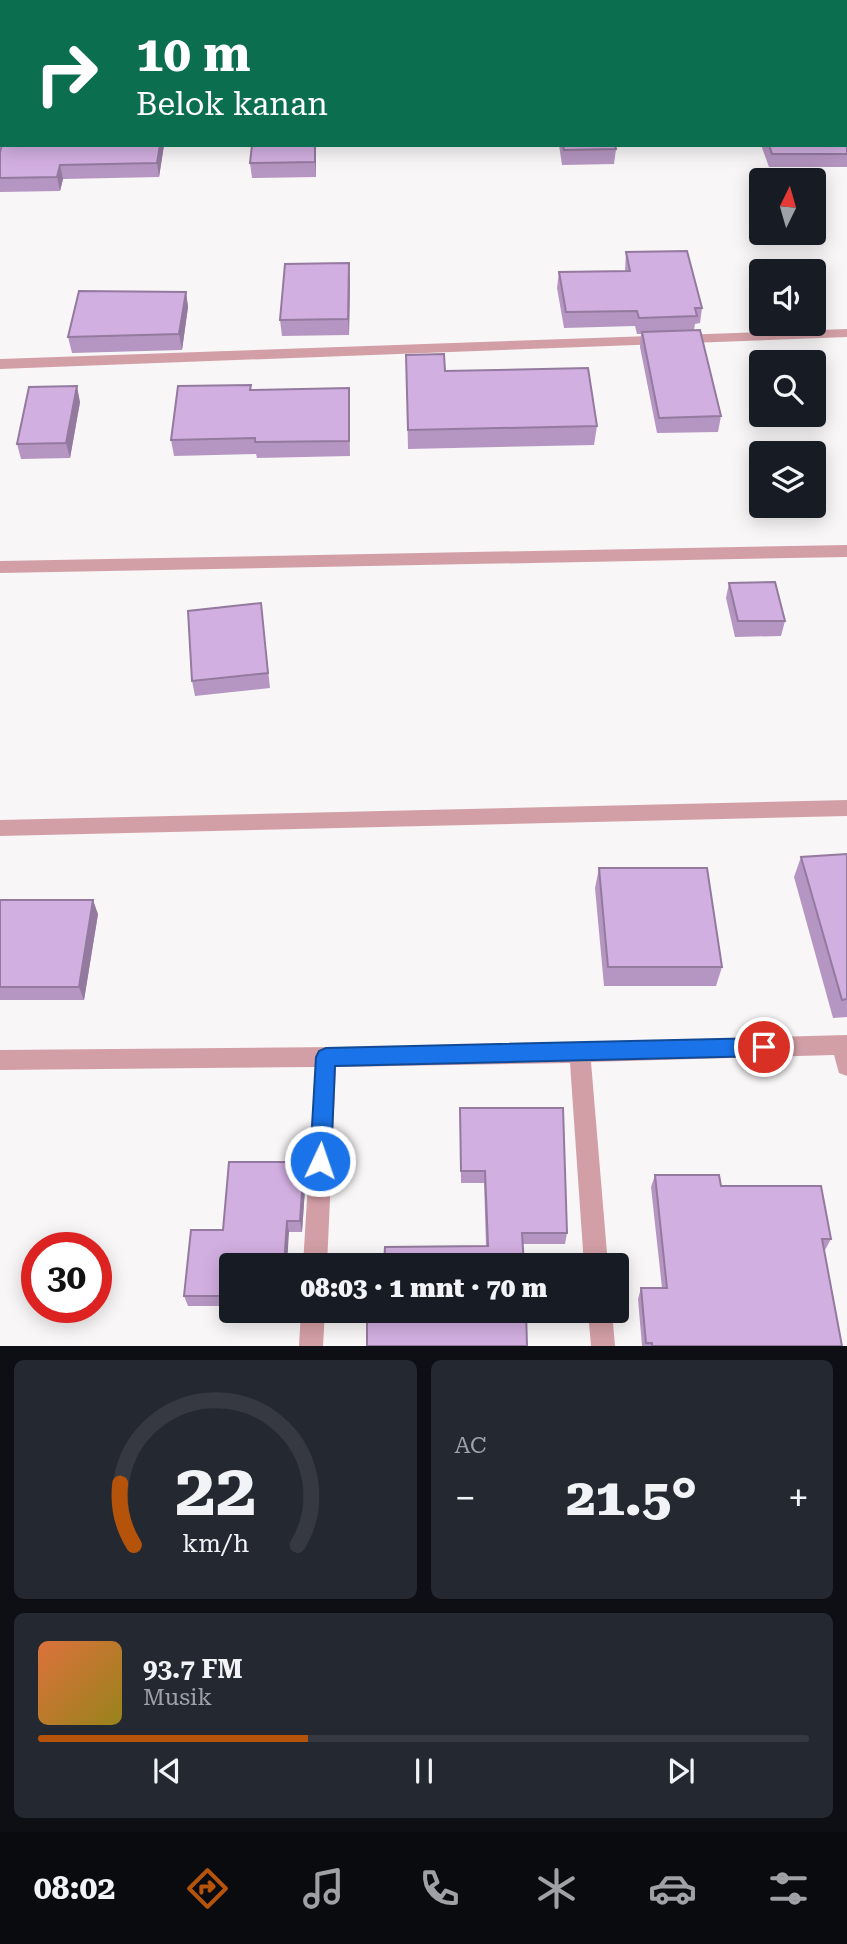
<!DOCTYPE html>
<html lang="id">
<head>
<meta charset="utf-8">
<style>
	:root { --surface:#171b24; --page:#242831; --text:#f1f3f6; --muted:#9ea1a6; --line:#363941; --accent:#b45309 }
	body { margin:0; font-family:"Roboto Serif",serif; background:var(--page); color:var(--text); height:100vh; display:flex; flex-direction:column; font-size:26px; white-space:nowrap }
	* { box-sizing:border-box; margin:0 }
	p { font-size:23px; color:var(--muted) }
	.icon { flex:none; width:38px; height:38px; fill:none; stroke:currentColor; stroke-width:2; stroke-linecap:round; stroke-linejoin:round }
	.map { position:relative; height:1346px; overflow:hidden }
	.sheet { display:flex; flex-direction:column; gap:14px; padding:14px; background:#0d0f14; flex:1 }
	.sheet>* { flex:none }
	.top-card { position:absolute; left:0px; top:0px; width:847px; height:147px; box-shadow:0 4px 18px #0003; background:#0b6e4f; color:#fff; overflow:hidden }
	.needle { width:46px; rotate:5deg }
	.controls { position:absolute; left:749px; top:168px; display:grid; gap:14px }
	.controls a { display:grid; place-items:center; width:77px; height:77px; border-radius:7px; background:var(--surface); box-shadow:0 4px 18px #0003; font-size:35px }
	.speed { position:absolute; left:21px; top:1232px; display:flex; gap:14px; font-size:35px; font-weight:700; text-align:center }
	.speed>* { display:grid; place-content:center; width:91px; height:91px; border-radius:50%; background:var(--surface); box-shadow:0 4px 18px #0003; line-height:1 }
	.speed .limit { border:10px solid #d22; background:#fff; color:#111 }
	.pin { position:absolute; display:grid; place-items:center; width:60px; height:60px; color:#fff; margin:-30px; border:4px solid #fff; border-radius:50%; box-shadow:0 2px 7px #0007 }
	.me { position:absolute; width:77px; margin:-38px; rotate:3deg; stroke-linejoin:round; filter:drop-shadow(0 0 5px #0008) }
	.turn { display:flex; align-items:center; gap:24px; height:147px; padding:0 21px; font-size:32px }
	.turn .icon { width:91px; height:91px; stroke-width:2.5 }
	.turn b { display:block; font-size:49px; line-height:60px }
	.big { font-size:52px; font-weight:800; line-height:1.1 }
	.sheet .tile { flex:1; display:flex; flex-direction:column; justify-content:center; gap:10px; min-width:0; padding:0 24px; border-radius:10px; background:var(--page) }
	.sheet .dial { align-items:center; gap:0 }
	.dial svg { height:182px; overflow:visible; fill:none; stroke:var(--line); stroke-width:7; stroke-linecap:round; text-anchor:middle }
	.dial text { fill:var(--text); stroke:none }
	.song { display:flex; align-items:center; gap:21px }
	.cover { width:84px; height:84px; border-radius:10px; background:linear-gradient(135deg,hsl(20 70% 55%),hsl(50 70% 35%)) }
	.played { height:7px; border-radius:4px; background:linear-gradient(90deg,var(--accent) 35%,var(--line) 35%) }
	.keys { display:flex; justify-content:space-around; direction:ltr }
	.heat { display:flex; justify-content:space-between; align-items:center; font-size:38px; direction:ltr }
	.sheet .tiles { flex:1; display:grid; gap:14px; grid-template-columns:1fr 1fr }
	.tile:last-child { grid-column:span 2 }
	.trip { position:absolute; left:219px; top:1253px; width:410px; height:70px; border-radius:7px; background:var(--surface); box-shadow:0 4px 18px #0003; font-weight:800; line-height:70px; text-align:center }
	.tabs { display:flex; height:112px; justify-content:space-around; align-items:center; background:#090b0e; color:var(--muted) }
	.tabs .icon { width:49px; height:49px }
	.tabs .selected { color:var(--accent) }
	.tabs b { font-size:32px; color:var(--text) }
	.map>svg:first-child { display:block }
</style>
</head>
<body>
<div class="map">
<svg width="847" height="1346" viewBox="0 0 847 1346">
	<rect width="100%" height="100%" fill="#f9f6f7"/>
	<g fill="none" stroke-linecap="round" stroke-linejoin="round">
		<g fill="#d39fa6" fill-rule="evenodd">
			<rect x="845" y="103" width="2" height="8"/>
			<rect x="0" y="127" width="2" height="8"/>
			<path d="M847,329V337L0,369V359Z"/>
			<path d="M847,545V557L0,573V561Z"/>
			<path d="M847,800V816L0,836V820Z"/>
			<path d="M847,1035V1076L839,1073L834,1055L591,1062L608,1265H584L570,1063L336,1067L327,1265H303L315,1067L0,1070V1050L451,1046Z"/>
			<path d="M301,1311H325L323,1346H299Z"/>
			<path d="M588,1311H612L615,1346H591Z"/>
		</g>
	</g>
	<g fill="#b596c2">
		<path d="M528,0H847V84L845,80V2H528Z"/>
		<rect x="0" y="58" width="2" height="51"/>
		<path d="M847,112V167H769L761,145H845Z"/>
		<path d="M164,145L159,177L63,179L60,191L0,192V152Z"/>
		<path d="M252,145H316V177L252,178L250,163Z"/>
		<path d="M559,145H615L616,149L614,164L562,165Z"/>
		<path d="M626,252L702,308L700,323L695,324L694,330L721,416L718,432L657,433L640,347L641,334H637L635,326L564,328L557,288L559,272L625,271Z"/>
		<path d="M350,279L349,335L282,336L280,320Z"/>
		<path d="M186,292L188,307L182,350L72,353L68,337Z"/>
		<path d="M406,355L445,371L597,426L594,445L408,449Z"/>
		<path d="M349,388L350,456L257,458L256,454L174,456L171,440L251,390Z"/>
		<path d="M80,402L70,458L21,459L17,444Z"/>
		<path d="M729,583L785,621L781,636L735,637L726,598Z"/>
		<path d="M261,603L270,688L195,696L192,681Z"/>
		<path d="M847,854V1017L833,1018L794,877L801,857Z"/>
		<path d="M599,868L722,967L716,986H604L595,888Z"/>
		<path d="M0,900L98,914L84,1000H0Z"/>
		<path d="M460,1108L567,1233L565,1244H523L486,1246L484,1183H461Z"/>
		<path d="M304,1162L306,1174L302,1232H289L231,1265V1306H188L184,1296L223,1230Z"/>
		<path d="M655,1175L721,1186L831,1239L825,1250H824L842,1346H642L638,1299L641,1288H662L651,1187Z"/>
	</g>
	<g fill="#937a9e">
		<path d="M160,145H164L159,177L157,163Z"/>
		<path d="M315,145H316V177L315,162Z"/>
		<path d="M60,165L63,179L60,191L57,177Z"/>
		<path d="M349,263L350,279L349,335L348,319Z"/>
		<path d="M186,292L188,307L182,350L179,334Z"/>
		<path d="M77,386L80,402L70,458L66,443Z"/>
		<path d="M93,900L98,914L84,1000L79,987Z"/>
		<path d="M304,1162L306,1174L302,1232L300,1221Z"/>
		<path d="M287,1221L289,1232L287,1265H284Z"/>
	</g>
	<g fill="#d2afe1" stroke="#937a9e" stroke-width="2">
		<path d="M102,0H419V2H101Z"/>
		<path d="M530,0H847V65L845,62V2H531Z"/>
		<rect x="0" y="58" width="2" height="39"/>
		<path d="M845,112H847V154H772L769,145H845Z"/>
		<path d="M2,145H160L157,163L60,165L57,177L0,178V152Z"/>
		<path d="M252,145H315V162L250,163Z"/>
		<path d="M563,145H615L616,149L564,150Z"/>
		<path d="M687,251L702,308H695L697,316L639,318L637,311L566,312L559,272L630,271L626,252Z"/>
		<path d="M349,263L348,319L280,320L285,264Z"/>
		<path d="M79,291L186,292L179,334L68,337Z"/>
		<path d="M700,330L721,416L659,418L642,332Z"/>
		<path d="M444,354L445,371L588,368L597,426L408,430L406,355Z"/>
		<path d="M251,385L250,390L349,388V441L255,442V438L171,440L178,386Z"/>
		<path d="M77,386L66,443L17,444L29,387Z"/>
		<path d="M775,582L785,621H738L729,583Z"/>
		<path d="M261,603L268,673L192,681L188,611Z"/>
		<path d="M847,854V999L842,1000L801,857Z"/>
		<path d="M599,868H707L722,967H608Z"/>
		<path d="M0,900H93L79,987H0Z"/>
		<path d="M460,1108H563L567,1233H522L524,1265H384L385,1247L488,1246L485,1171H461Z"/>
		<path d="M229,1162H304L300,1221H287L284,1265H231V1296H184L191,1230H223Z"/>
		<path d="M655,1175H719L721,1186H821L831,1239H822L842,1346H652V1343H646L641,1288H667Z"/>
		<path d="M367,1311H526L527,1346H367Z"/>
	</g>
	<path fill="#1a73e8" stroke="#114b97" stroke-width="2" d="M764,1038L771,1041L774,1047L771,1054L764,1056L335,1066L331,1161L328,1168L320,1171L313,1168L310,1161L316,1057L319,1051L326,1048Z"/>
</svg>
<div class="controls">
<a><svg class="needle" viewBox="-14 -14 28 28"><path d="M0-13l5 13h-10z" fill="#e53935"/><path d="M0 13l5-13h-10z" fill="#9ea1a6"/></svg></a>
<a><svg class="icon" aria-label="sound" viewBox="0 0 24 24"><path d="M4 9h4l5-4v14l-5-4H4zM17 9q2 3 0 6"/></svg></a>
<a><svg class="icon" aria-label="search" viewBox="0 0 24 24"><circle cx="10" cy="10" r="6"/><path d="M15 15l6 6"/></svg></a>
<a><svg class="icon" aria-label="layers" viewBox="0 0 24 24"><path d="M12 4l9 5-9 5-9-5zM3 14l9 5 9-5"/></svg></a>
</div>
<div class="speed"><div class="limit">30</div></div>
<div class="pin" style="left:764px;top:1047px;background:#d93025"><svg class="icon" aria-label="arrive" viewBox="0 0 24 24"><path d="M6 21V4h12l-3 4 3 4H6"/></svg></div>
<svg class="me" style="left:320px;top:1161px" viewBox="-20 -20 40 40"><circle r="17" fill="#1a73e8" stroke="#fff" stroke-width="3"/><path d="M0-11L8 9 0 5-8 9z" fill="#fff"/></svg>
<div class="trip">08:03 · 1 mnt · 70 m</div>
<div class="top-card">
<div class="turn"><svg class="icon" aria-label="right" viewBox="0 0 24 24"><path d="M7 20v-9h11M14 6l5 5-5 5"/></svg><div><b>10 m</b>Belok kanan</div></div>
</div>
</div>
<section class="sheet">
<div class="tiles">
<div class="tile dial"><svg viewBox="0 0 100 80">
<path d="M14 69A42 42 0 1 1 86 69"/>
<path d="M14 69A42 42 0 0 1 8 42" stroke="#b45309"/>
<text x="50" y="56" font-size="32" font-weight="700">22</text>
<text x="50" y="72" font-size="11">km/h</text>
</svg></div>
<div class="tile"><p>AC</p>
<div class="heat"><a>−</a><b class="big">21.5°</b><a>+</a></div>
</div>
<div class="tile">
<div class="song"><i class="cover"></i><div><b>93.7 FM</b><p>Musik</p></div></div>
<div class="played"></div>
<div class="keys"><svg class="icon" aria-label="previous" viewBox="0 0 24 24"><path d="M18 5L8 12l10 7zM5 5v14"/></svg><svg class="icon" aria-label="pause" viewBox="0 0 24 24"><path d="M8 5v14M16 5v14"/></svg><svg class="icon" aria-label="next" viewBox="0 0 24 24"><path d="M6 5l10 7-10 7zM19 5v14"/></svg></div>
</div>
</div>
</section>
<nav class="tabs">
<b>08:02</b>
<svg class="icon selected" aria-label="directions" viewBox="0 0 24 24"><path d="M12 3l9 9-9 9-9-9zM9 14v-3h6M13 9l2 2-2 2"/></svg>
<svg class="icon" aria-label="music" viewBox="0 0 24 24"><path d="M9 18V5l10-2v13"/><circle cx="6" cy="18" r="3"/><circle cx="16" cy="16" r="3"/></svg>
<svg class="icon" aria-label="phone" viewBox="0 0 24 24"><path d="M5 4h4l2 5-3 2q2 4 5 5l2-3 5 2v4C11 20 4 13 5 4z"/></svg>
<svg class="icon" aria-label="climate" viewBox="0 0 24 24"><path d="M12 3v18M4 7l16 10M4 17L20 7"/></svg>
<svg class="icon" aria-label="car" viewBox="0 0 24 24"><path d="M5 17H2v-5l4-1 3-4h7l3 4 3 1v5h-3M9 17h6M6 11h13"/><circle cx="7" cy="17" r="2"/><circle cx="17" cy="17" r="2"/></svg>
<svg class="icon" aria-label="filters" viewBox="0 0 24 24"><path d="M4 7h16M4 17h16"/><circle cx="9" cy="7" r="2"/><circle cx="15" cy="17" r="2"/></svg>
</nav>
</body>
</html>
